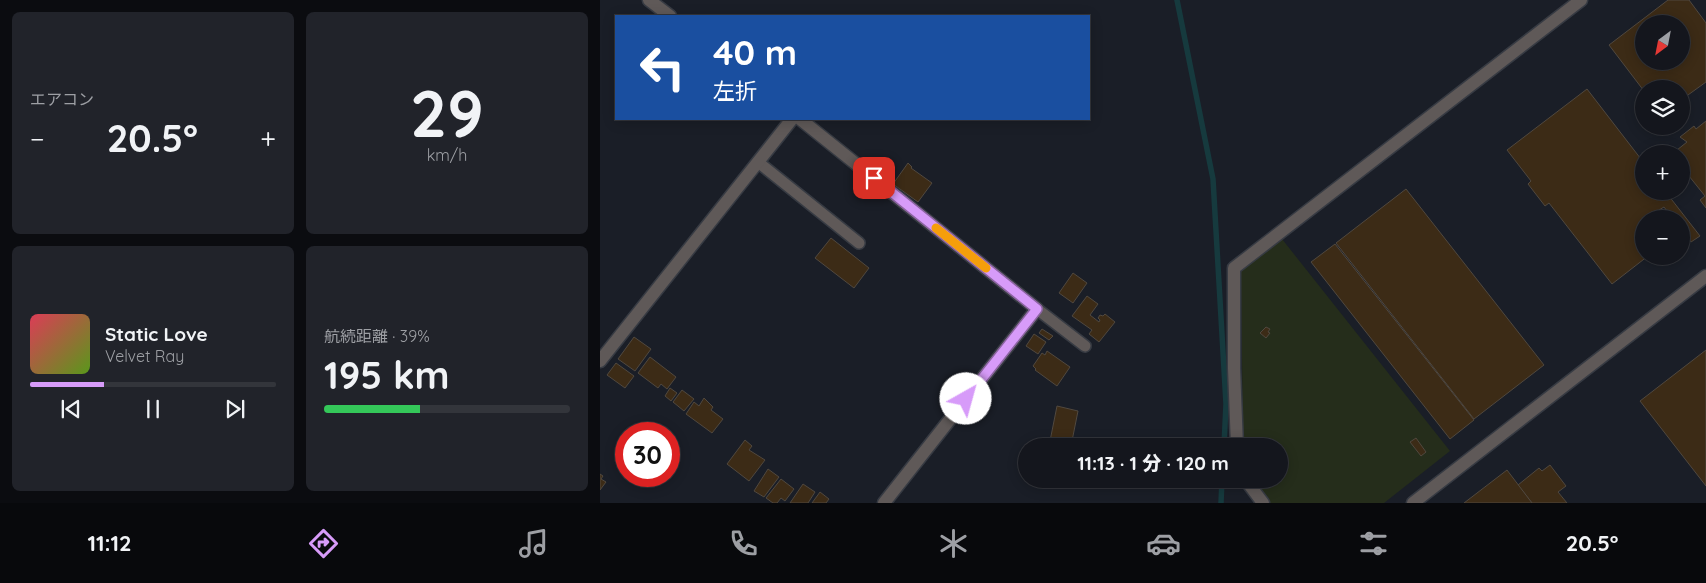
<!DOCTYPE html>
<html lang="ja">
<head>
<meta charset="utf-8">
<style>
	:root { --surface:#14161d; --page:#21232a; --text:#f1f3f6; --muted:#9d9fa4; --line:#33353b; --accent:#d79bf9 }
	body { margin:0; font-family:Quicksand,"Noto Sans JP",sans-serif; background:var(--page); color:var(--text); height:100vh; display:flex; flex-direction:column; font-size:19px; white-space:nowrap }
	* { box-sizing:border-box; margin:0 }
	p { font-size:16px; color:var(--muted) }
	.icon { flex:none; width:28px; height:28px; fill:none; stroke:currentColor; stroke-width:2; stroke-linecap:round; stroke-linejoin:round }
	.map { position:relative; flex:1; overflow:hidden }
	.drawer { display:flex; flex-direction:column; gap:12px; padding:12px; background:#0b0c10; width:600px }
	.drawer>* { flex:none }
	.hud { position:absolute; left:15px; top:15px; width:475px; height:105px; border-radius:0px; box-shadow:0 2px 12px #0003,0 0 0 1px var(--line); background:#1a4fa0; color:#fff; overflow:hidden }
	.needle { width:32px; rotate:212deg }
	.buttons { position:absolute; left:1035px; top:15px; display:grid; gap:10px }
	.buttons a { display:grid; place-items:center; width:55px; height:55px; border-radius:50%; background:var(--surface); box-shadow:0 2px 12px #0003,0 0 0 1px var(--line); font-size:25px }
	.speed { position:absolute; left:15px; top:422px; display:flex; gap:10px; font-size:25px; font-weight:700; text-align:center }
	.speed>* { display:grid; place-content:center; width:65px; height:65px; border-radius:50%; background:var(--surface); box-shadow:0 2px 12px #0003,0 0 0 1px var(--line); line-height:1 }
	.speed .limit { border:8px solid #d22; background:#fff; color:#111 }
	.pin { position:absolute; display:grid; place-items:center; width:42px; height:42px; color:#fff; margin:-21px; border-radius:10px; box-shadow:0 2px 8px #0006 }
	.me { position:absolute; width:55px; margin:-28px; rotate:38deg; stroke-linejoin:round; filter:drop-shadow(0 0 4px #0008) }
	.turn { display:flex; align-items:center; gap:18px; height:105px; padding:0 15px; font-size:22px }
	.turn .icon { width:65px; height:65px; stroke-width:2.5 }
	.turn b { display:block; font-size:35px; line-height:42px }
	.big { font-size:38px; font-weight:800; line-height:1.1 }
	.drawer .tile { flex:1; display:flex; flex-direction:column; justify-content:center; gap:8px; min-width:0; padding:0 18px; border-radius:8px; background:var(--page) }
	.drawer .dial { align-items:center; gap:0 }
	.dial b { font-size:65px; line-height:1 }
	.song { display:flex; align-items:center; gap:15px }
	.cover { width:60px; height:60px; border-radius:8px; background:linear-gradient(135deg,hsl(350 70% 55%),hsl(90 70% 35%)) }
	.played { height:5px; border-radius:2px; background:linear-gradient(90deg,var(--accent) 30%,var(--line) 30%) }
	.keys { display:flex; justify-content:space-around; direction:ltr }
	.heat { display:flex; justify-content:space-between; align-items:center; font-size:28px; direction:ltr }
	.charge { height:8px; border-radius:4px; background:linear-gradient(90deg,#34c759 39%,var(--line) 0) }
	.drawer .tiles { flex:1; display:grid; gap:12px; grid-template-columns:repeat(2,1fr) }
	.trip { position:absolute; left:418px; top:438px; width:270px; height:50px; border-radius:25px; background:var(--surface); box-shadow:0 2px 12px #0003,0 0 0 1px var(--line); font-weight:800; line-height:50px; text-align:center }
	.tabs { display:flex; height:80px; justify-content:space-around; align-items:center; background:#08090c; color:var(--muted) }
	.tabs .icon { width:35px; height:35px }
	.tabs .active { color:var(--accent) }
	.tabs b { font-size:22px; color:var(--text) }
	main { display:flex; flex:1; min-height:0 }
	.map>svg:first-child { display:block }
</style>
</head>
<body>
<main>
<section class="drawer">
<div class="tiles">
<div class="tile"><p>エアコン</p>
<div class="heat"><a>−</a><b class="big">20.5°</b><a>+</a></div>
</div>
<div class="tile dial"><b>29</b><p>km/h</p></div>
<div class="tile">
<div class="song"><i class="cover"></i><div><b>Static Love</b><p>Velvet Ray</p></div></div>
<div class="played"></div>
<div class="keys"><svg class="icon" aria-label="previous" viewBox="0 0 24 24"><path d="M18 5L8 12l10 7zM5 5v14"/></svg><svg class="icon" aria-label="pause" viewBox="0 0 24 24"><path d="M8 5v14M16 5v14"/></svg><svg class="icon" aria-label="next" viewBox="0 0 24 24"><path d="M6 5l10 7-10 7zM19 5v14"/></svg></div>
</div>
<div class="tile"><p>航続距離 · 39%</p><b class="big">195 km</b><div class="charge"></div></div>
</div>
</section>
<div class="map">
<svg width="1106" height="503" viewBox="0 0 1106 503">
	<rect width="100%" height="100%" fill="#1a1e27"/>
	<path fill="#252d1b" d="M682,239L850,451L784,503H670L652,479H679V446H643L641,271Z"/>
	<g fill="none" stroke-linecap="round" stroke-linejoin="round">
		<g stroke="#163a3e" stroke-width="5.5">
			<path d="M577,0L613,179L626,404L624,446"/>
			<path d="M621,503L622,479"/>
		</g>
	</g>
	<g fill="#3c2b16" stroke="#50483f" fill-rule="evenodd">
		<path d="M1068,0H1089L1106,23V82L1081,100V89H1044V91L1009,45ZM1044,24H1081V61H1044Z"/>
		<path d="M987,89L1044,163V191H1065L1100,236L1091,242L1081,229V219H1073L1064,207L1059,210L1066,219H1044V256H1048L1012,284L949,203L945,206L928,184L931,181L907,150Z"/>
		<path d="M1106,121V208L1100,200L1105,196L1081,166V154H1072L1087,142L1080,137L1094,126L1096,129Z"/>
		<path d="M308,163L312,167L311,168L332,183L318,202L293,184Z"/>
		<path d="M806,189L944,365L874,419L736,243Z"/>
		<path d="M231,238L269,268L254,288L215,258Z"/>
		<path d="M735,244L874,420L850,439L711,262Z"/>
		<path d="M473,273L487,283L473,303L459,293Z"/>
		<path d="M487,296L498,304L490,315L499,322L500,320L498,318L500,315L503,316L505,314L515,322L499,342L489,334L492,330L472,316Z"/>
		<path d="M666,327L670,329L668,332L670,333L666,338L660,333Z"/>
		<path d="M442,329L453,336L449,340L439,333Z"/>
		<path d="M434,334L446,342L438,354L426,346Z"/>
		<path d="M34,337L51,349L35,371L18,359Z"/>
		<path d="M1106,350V486L1040,401Z"/>
		<path d="M447,351L470,367L457,386L435,370L436,369L433,366L442,353L445,355Z"/>
		<path d="M50,357L76,377L67,389L61,384L58,388L38,373Z"/>
		<path d="M16,363L34,376L25,388L7,375Z"/>
		<path d="M70,388L77,393L71,401L65,396Z"/>
		<path d="M82,390L94,399L84,411L73,402Z"/>
		<path d="M104,398L113,407L111,410L123,419L112,433L86,414L94,402L99,406Z"/>
		<path d="M457,406L478,411L471,446H449Z"/>
		<path d="M816,438L826,452L821,456L810,442Z"/>
		<path d="M145,440L152,446L149,450L165,460L149,481L127,464Z"/>
		<path d="M26,443V460L18,454Z"/>
		<path d="M950,465L966,486L958,492L967,503H932L918,485L939,468L942,471Z"/>
		<path d="M168,469L179,477L164,497L154,491Z"/>
		<path d="M907,470L932,503H864Z"/>
		<path d="M0,474L3,476L1,479L6,482L0,490Z"/>
		<path d="M181,479L194,489L185,501L181,498L177,503H173L166,498Z"/>
		<path d="M203,484L215,492L208,503H190Z"/>
		<path d="M220,492L229,499L226,503H212Z"/>
	</g>
	<g fill="none" stroke-linecap="round" stroke-linejoin="round">
		<g stroke="#373b43" stroke-width="14">
			<g id="service">
				<path d="M158,162L259,243"/>
				<path d="M437,309L485,346"/>
			</g>
		</g>
		<g stroke="#373b43" stroke-width="15">
			<g id="minor">
				<path d="M49,0L70,16"/>
				<path d="M200,119L437,309L284,503"/>
				<path d="M0,361L192,119"/>
				<path d="M637,446L634,368V268L981,0"/>
				<path d="M645,479L663,503"/>
			</g>
		</g>
		<g stroke="#373b43" stroke-width="15">
			<path id="tertiary" d="M813,503L1106,276"/>
		</g>
		<use href="#service" stroke="#5f5958" stroke-width="11"/>
		<use href="#minor" stroke="#5f5958" stroke-width="12"/>
		<use href="#tertiary" stroke="#5f5958" stroke-width="12"/>
	</g>
	<g fill="none" stroke-linecap="round" stroke-linejoin="round">
		<g stroke="#8c65a2" stroke-width="12">
			<path id="route" d="M274,178L437,309L366,399"/>
		</g>
		<use href="#route" stroke="#d79bf9" stroke-width="9"/>
		<path stroke="#f59e0b" stroke-width="9" d="M336,228L386,268"/>
	</g>
</svg>
<div class="buttons">
<a><svg class="needle" viewBox="-14 -14 28 28"><path d="M0-13l5 13h-10z" fill="#e53935"/><path d="M0 13l5-13h-10z" fill="#9d9fa4"/></svg></a>
<a><svg class="icon" aria-label="layers" viewBox="0 0 24 24"><path d="M12 4l9 5-9 5-9-5zM3 14l9 5 9-5"/></svg></a>
<a>+</a>
<a>−</a>
</div>
<div class="speed"><div class="limit">30</div></div>
<div class="pin" style="left:274px;top:178px;background:#d93025"><svg class="icon" aria-label="arrive" viewBox="0 0 24 24"><path d="M6 21V4h12l-3 4 3 4H6"/></svg></div>
<svg class="me" style="left:366px;top:399px" viewBox="-20 -20 40 40"><circle r="19" fill="#fff"/><path d="M0-13L10 11 0 6-10 11z" fill="#d79bf9"/></svg>
<div class="trip">11:13 · 1 分 · 120 m</div>
<div class="hud">
<div class="turn"><svg class="icon" aria-label="left" viewBox="0 0 24 24"><path d="M17 20v-9H6M10 6l-5 5 5 5"/></svg><div><b>40 m</b>左折</div></div>
</div>
</div>
</main>
<nav class="tabs">
<b>11:12</b>
<svg class="icon active" aria-label="directions" viewBox="0 0 24 24"><path d="M12 3l9 9-9 9-9-9zM9 14v-3h6M13 9l2 2-2 2"/></svg>
<svg class="icon" aria-label="music" viewBox="0 0 24 24"><path d="M9 18V5l10-2v13"/><circle cx="6" cy="18" r="3"/><circle cx="16" cy="16" r="3"/></svg>
<svg class="icon" aria-label="phone" viewBox="0 0 24 24"><path d="M5 4h4l2 5-3 2q2 4 5 5l2-3 5 2v4C11 20 4 13 5 4z"/></svg>
<svg class="icon" aria-label="climate" viewBox="0 0 24 24"><path d="M12 3v18M4 7l16 10M4 17L20 7"/></svg>
<svg class="icon" aria-label="car" viewBox="0 0 24 24"><path d="M5 17H2v-5l4-1 3-4h7l3 4 3 1v5h-3M9 17h6M6 11h13"/><circle cx="7" cy="17" r="2"/><circle cx="17" cy="17" r="2"/></svg>
<svg class="icon" aria-label="filters" viewBox="0 0 24 24"><path d="M4 7h16M4 17h16"/><circle cx="9" cy="7" r="2"/><circle cx="15" cy="17" r="2"/></svg>
<b>20.5°</b>
</nav>
</body>
</html>
